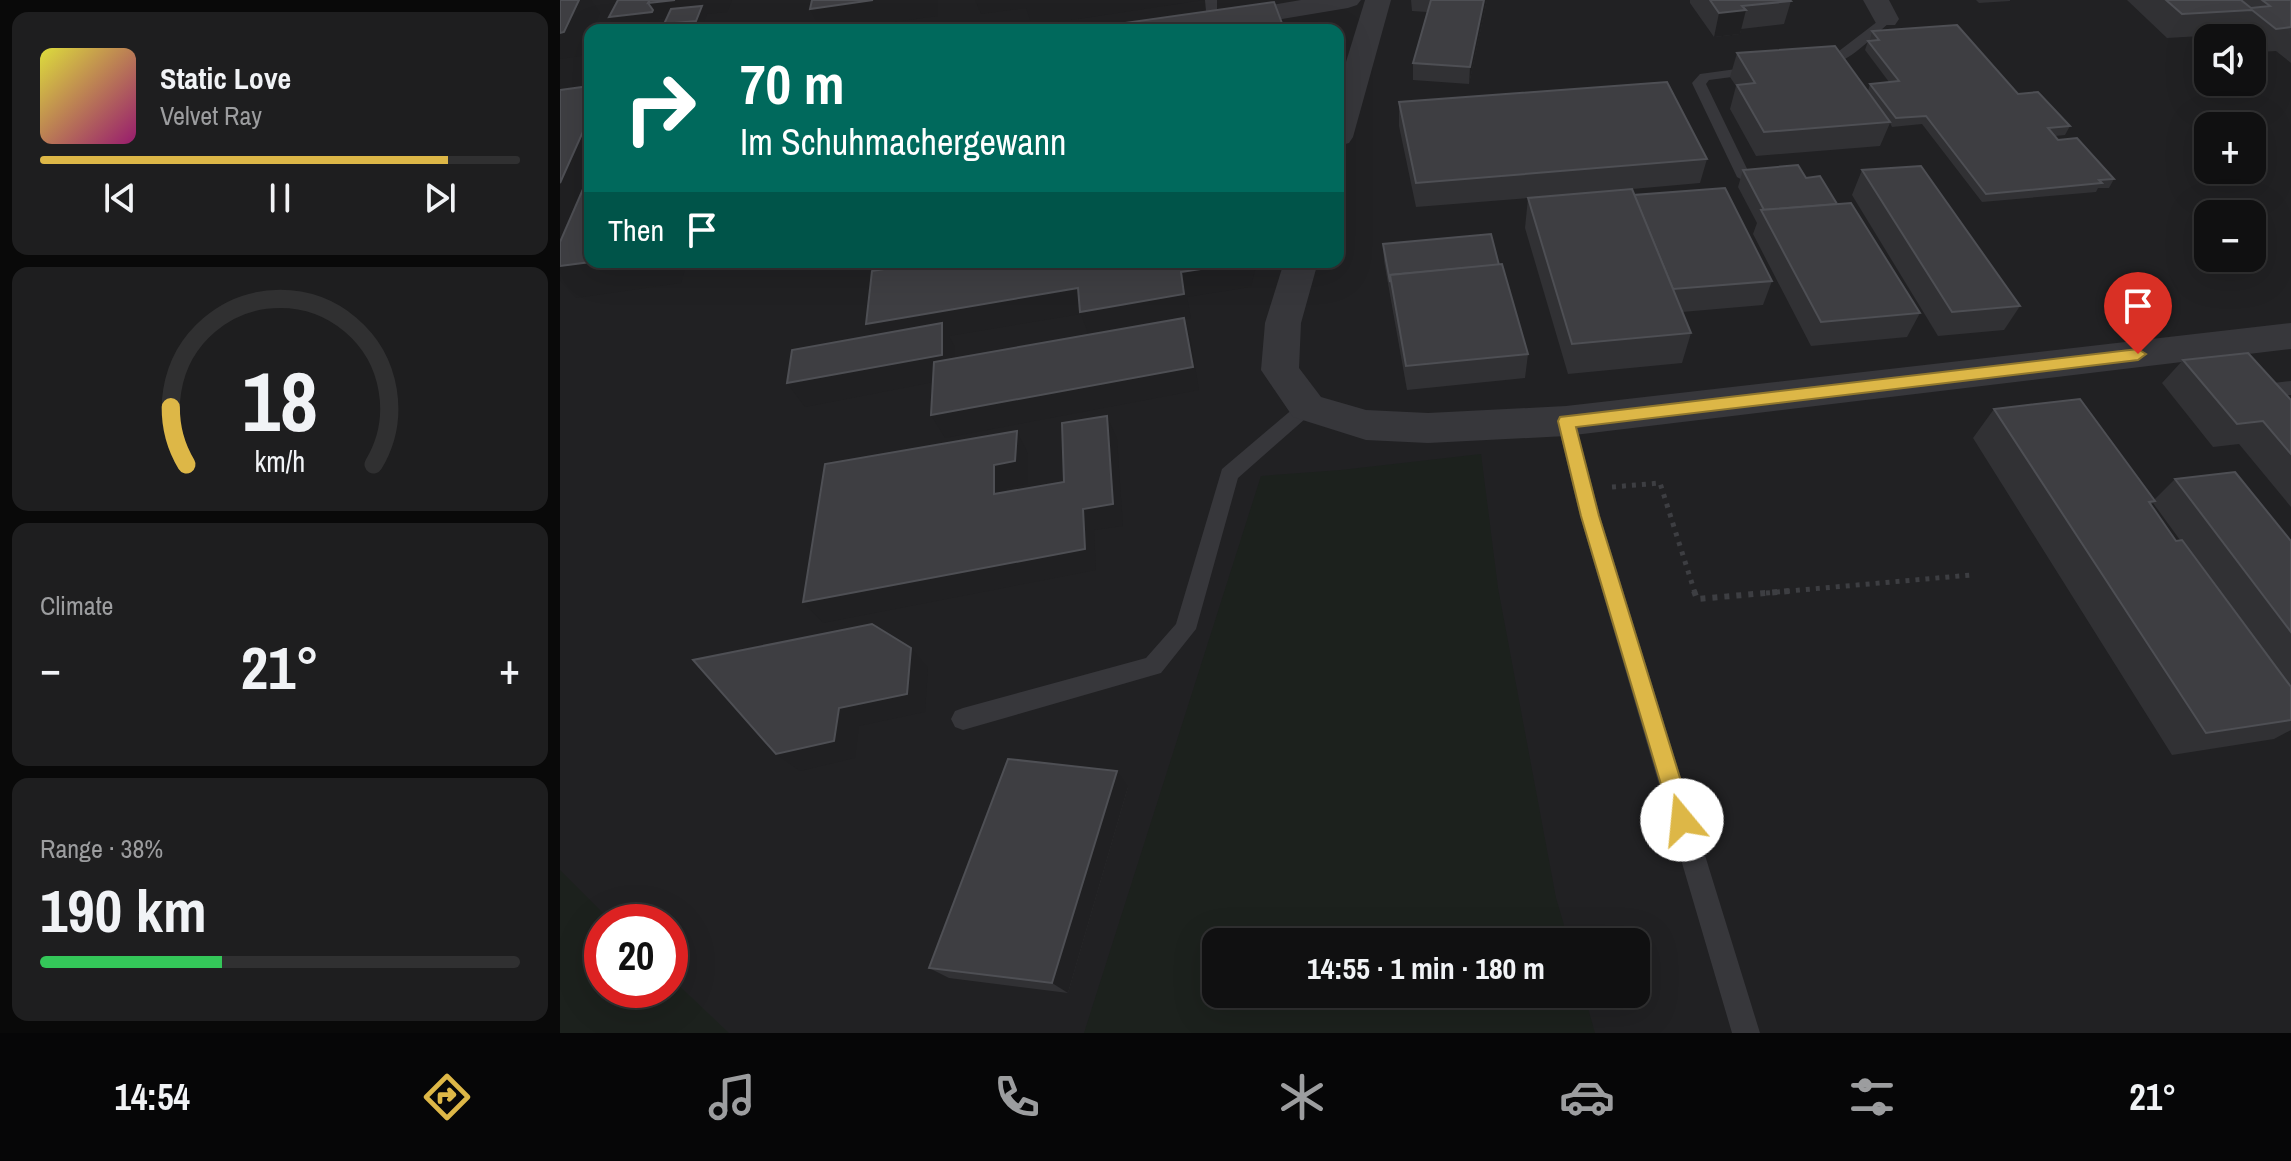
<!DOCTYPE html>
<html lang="en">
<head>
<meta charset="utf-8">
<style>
	:root { --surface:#101011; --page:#1e1e1f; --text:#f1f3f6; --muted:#9c9d9f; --line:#303031; --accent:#ddb747 }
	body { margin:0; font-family:"Archivo Narrow",sans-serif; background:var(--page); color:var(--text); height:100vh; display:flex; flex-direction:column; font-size:30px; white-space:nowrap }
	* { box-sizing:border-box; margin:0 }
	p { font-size:26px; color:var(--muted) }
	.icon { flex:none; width:44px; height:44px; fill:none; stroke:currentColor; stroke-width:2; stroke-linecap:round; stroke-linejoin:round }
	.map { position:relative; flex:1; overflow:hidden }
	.side { display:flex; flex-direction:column; gap:12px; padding:12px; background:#090909; width:560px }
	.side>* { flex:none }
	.guide { position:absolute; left:24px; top:24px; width:760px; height:244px; border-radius:16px; box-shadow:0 8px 32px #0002,0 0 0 2px var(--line); background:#00695c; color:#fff; overflow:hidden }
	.controls { position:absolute; left:1634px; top:24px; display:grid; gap:16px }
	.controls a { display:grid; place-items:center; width:72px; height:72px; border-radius:16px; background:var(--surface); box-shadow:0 8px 32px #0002,0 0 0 2px var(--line); font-size:40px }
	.speed { position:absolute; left:24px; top:904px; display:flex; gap:16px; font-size:40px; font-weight:700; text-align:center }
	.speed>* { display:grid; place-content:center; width:104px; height:104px; border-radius:50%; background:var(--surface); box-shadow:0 8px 32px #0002,0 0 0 2px var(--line); line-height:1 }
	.speed .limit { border:12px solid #d22; background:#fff; color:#111 }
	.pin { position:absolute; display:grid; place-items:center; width:68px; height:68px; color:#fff; margin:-82px -34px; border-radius:50% 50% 50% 0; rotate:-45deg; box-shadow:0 0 8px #0007 }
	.pin .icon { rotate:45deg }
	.me { position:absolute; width:88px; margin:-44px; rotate:343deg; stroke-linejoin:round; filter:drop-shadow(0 0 6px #0008) }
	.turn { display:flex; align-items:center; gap:28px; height:168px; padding:0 24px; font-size:36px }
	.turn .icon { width:104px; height:104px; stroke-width:2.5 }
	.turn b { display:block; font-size:56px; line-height:68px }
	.then { display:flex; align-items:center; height:76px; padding:0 24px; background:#0003; gap:16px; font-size:30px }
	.big { font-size:60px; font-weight:700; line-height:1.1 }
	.side .card { flex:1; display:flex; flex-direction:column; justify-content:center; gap:12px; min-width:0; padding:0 28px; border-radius:16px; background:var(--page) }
	.side .dial { align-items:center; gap:0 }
	.dial svg { height:208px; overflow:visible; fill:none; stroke:var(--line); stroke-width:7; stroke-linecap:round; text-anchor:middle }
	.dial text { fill:var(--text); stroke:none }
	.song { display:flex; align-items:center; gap:24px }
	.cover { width:96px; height:96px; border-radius:12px; background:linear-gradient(135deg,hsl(60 70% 55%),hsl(320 70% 35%)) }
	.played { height:8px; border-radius:4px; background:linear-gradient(90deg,var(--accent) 85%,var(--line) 85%) }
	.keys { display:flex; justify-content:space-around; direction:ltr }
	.heat { display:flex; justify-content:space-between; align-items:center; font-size:44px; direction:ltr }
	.charge { height:12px; border-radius:6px; background:linear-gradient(90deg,#34c759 38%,var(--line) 0) }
	.trip { position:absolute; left:642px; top:928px; width:448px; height:80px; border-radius:16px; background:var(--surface); box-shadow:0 8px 32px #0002,0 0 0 2px var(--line); font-weight:700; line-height:80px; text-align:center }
	.menu { display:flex; height:128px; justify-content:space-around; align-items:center; background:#060607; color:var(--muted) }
	.menu .icon { width:56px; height:56px }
	.menu .on { color:var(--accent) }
	.menu b { font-size:36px; color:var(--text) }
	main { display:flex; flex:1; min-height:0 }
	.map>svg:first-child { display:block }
</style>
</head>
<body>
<main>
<section class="side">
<div class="card">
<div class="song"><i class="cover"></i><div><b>Static Love</b><p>Velvet Ray</p></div></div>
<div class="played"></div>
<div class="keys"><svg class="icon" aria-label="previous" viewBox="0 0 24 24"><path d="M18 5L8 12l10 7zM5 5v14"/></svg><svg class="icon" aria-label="pause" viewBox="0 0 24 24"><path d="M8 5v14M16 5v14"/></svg><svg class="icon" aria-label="next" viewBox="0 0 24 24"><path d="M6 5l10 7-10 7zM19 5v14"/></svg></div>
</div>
<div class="card dial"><svg viewBox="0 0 100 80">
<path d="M14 69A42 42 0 1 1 86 69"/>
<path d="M14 69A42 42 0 0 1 8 47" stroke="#ddb747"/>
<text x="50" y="56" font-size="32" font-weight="700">18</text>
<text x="50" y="72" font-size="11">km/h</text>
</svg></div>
<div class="card"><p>Climate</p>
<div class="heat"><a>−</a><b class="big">21°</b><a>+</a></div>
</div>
<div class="card"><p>Range · 38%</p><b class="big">190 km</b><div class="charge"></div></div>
</section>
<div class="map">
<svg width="1731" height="1033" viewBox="0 0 1731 1033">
	<rect width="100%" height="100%" fill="#151517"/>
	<path fill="#212123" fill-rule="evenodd" d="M0,0H1731V1033H28L0,992ZM30,30H778V262H30ZM1648,38H1692V82H1648ZM1648,126H1692V170H1648ZM1648,214H1692V258H1648ZM42,922H110V990H42ZM656,942H1076V994H656Z"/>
	<g fill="#1c211d">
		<path d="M921,454L938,588L996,898L1009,942H656V994H1024L1035,1033H524L701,476L781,470Z"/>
		<path d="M0,870L52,922H42V990H110V977L169,1033H0Z"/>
	</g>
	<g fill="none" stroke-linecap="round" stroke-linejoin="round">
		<g stroke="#3d3e42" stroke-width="5" stroke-dasharray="4 6" stroke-linecap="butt">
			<path d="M1052,487L1100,483L1135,593"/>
			<path d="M1206,593L1411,575"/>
		</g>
		<path stroke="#3d3e42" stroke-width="6" stroke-dasharray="5 7" stroke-linecap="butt" d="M1134,591L1137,599L1229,591"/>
		<g fill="#37373b" fill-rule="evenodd">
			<path d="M645,0H657V26L647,23Z"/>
			<path d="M1326,15L1332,19L1330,22C1310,39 1282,71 1253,68V62L1279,51Z"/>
			<path d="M1198,66L1205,70L1203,73L1149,80L1146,84L1191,177L1184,181L1177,177L1132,83L1140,74Z"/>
			<path d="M1731,381V395L1720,396L1731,409V429L1724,427L1696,391L1705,384Z"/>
			<path d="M747,400L756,407L753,412L678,478L636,629L601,673L403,730L395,727L391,719L395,711L403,708L586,658L616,624L662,469L741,402Z"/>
			<path d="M1006,414L1015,421L1040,516L1200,1033H1172L1020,516L997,421Z"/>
		</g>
		<g fill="#37373b" fill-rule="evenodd">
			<path d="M741,0H801L797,5L788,8L656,30H596L600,24L609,22Z"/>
			<path d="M805,0H831L793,137L789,143L778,146V88Z"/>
			<path d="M1303,0H1329L1339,19L1335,25H1317Z"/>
			<path d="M724,262H758L741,323L739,368L761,397L806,410L868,413L1006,406L1731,323V349L1006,436L868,443L806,440L733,417L701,370L705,323Z"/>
		</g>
	</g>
	<g fill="#313134" fill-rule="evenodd">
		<path d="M851,0H927L909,84L853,80V63L867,12L852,11Z"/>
		<path d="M1130,0H1230L1231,1L1224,24L1181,29L1180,34L1154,37L1130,3Z"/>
		<path d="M1416,0H1450V1L1419,3Z"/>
		<path d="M1567,0H1731V63L1716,51L1699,52L1692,47V38H1681L1676,34L1607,38Z"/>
		<path d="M1312,31L1458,94L1510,126L1505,135L1495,136L1498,140L1554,179L1549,188H1538L1536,192L1422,202L1362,124L1332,127L1330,123L1320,146L1196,156L1170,109L1176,86L1170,77L1177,53L1308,91L1310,84L1329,82L1305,50L1308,41H1310Z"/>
		<path d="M839,102L1147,159L1140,183L1016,194L1074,195L1212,281L1203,305L1122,312L1131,333L1122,363L1008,374L965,228L968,198L856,207L839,126Z"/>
		<path d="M1183,170L1246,178L1277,204L1360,313L1347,337L1251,346L1193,234L1197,223L1178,187Z"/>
		<path d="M1302,170L1460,306L1444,330L1378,336L1292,195Z"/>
		<path d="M823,244L939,265L968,354L965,378L847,390L824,261Z"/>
		<path d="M1623,360L1731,400V507L1679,444L1653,447L1602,383Z"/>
		<path d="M1434,409L1594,500L1615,479L1731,541V730L1714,739L1612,755L1413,438ZM1593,503L1620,540L1616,541L1591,505Z"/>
		<path d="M568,787L508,993L389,978L369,968Z"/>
	</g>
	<g fill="#202022">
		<path d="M19,0H31L40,13L32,30H30V36L21,56L0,59V33Z"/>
		<path d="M115,0H172L167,12L147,14L141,29L107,30L104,24L138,15L99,19L98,21L55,25L49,17L88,3Z"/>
		<path d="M313,0H378V16L278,30H261L250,9Z"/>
		<path d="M415,0H644L472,26L466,8L421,14Z"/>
		<path d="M924,0H927L909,84L910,67Z"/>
		<path d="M1186,10L1180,34L1154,37L1159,13Z"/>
		<path d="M723,26L724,30H695Z"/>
		<path d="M30,116V262H127L121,283L16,298L0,280V183Z"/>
		<path d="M687,262H697L691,287L627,297L631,318L625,319L631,342L639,390L385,438L371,415L529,336L521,314L389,336L395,347V378L245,407L227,383L321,348L306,324L518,288Z"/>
		<path d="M547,416L557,439L563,526L534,530L536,570L263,623L243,602L523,509Z"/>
		<path d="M457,431L468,454V484L447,488V517L434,494V465Z"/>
		<path d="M351,648L368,668L365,712L299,726L295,758L240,771L216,754L279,708Z"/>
		<path d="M557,771L568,787L508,993L492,983Z"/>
	</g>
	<g fill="#3e3e42" stroke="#4e4f54" stroke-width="2">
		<path d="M0,0H19L4,32L0,33Z"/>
		<path d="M58,0H90L88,3L93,10L92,12L49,17Z"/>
		<path d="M90,0H115L88,3Z"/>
		<path d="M252,0H313L250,9Z"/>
		<path d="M871,0H924L910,67L853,63Z"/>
		<path d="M1150,0H1230L1231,1L1182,6L1186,10L1159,13Z"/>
		<path d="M1606,0H1681L1691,8L1710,6L1702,0H1731V27L1716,29L1692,10L1622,14Z"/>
		<path d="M714,2L723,26L695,30H536V27Z"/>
		<path d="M142,6L136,21L104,24L111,9Z"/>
		<path d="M1397,25L1458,94L1478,92L1510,126L1488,128L1498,140L1517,138L1554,179L1539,180L1542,183L1426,194L1366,116L1336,118L1310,84L1339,81L1308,41L1319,40L1312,31Z"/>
		<path d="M1275,46L1330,122L1204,132L1177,85L1195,83L1177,53Z"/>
		<path d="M1107,82L1147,159L856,183L839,102Z"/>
		<path d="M30,86V116L0,183V90Z"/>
		<path d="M1238,165L1246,178L1260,176L1277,204L1204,210L1183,170Z"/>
		<path d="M1361,166L1460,306L1392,312L1302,170Z"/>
		<path d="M30,173V262L0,266V242Z"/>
		<path d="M1165,188L1212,281L1113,289L1074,195Z"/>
		<path d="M1072,189L1131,333L1012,344L968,198Z"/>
		<path d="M1291,203L1360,313L1261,322L1201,210Z"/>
		<path d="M931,234L939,265L830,275V282L823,244Z"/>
		<path d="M367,262H687L621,272L624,294L520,312L518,288L306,324L312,271Z"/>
		<path d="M942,264L968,354L846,366L830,275Z"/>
		<path d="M624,318L633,367L371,415L374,362Z"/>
		<path d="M382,323V355L227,383L232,350Z"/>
		<path d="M1688,353L1731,400V454L1703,421L1677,424L1623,360Z"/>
		<path d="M1520,399L1595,501L1589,502L1616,541L1622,540L1731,687V720L1646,733L1434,409Z"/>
		<path d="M547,416L553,504L523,509L525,549L243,602L265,464L457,431L455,461L434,465V494L504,482L502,423Z"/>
		<path d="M1675,472L1731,541V632L1615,479Z"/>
		<path d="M312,624L351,648L347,694L279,708L274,741L216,754L133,660Z"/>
		<path d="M448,759L557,771L492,983L369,968Z"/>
	</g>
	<path fill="#ddb747" stroke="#90772e" stroke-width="2" d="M1578,349L1586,354L1578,360L1016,427L1039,516L1133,820L1129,828L1122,831L1114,828L1021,516L998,421L1000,417Z"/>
</svg>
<div class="controls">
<a><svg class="icon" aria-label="sound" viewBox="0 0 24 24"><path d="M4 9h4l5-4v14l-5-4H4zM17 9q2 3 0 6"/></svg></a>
<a>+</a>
<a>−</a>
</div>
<div class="speed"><div class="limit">20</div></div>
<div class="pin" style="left:1578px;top:354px;background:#d93025"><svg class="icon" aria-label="arrive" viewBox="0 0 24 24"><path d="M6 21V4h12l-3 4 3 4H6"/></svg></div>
<svg class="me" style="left:1122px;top:820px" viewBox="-20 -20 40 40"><circle r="19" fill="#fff"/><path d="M0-13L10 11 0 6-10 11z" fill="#ddb747"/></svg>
<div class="trip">14:55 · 1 min · 180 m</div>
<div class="guide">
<div class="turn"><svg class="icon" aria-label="right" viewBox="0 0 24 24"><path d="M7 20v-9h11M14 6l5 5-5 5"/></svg><div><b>70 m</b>Im Schuhmachergewann</div></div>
<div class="then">Then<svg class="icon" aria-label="arrive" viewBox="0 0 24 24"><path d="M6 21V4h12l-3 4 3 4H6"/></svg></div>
</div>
</div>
</main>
<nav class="menu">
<b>14:54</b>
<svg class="icon on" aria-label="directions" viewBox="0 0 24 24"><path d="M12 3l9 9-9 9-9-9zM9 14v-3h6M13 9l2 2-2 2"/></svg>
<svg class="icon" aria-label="music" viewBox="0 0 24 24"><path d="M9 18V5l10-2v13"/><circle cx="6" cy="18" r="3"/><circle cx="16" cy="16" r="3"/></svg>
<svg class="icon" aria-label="phone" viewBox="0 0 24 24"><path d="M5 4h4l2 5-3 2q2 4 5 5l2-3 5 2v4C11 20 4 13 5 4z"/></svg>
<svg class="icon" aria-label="climate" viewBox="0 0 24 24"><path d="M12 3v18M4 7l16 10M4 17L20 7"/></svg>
<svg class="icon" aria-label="car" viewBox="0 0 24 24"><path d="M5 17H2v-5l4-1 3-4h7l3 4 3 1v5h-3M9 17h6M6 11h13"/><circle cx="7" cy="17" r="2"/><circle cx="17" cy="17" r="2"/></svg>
<svg class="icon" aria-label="filters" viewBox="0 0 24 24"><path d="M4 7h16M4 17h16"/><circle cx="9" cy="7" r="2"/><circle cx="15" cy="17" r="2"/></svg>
<b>21°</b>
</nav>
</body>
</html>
